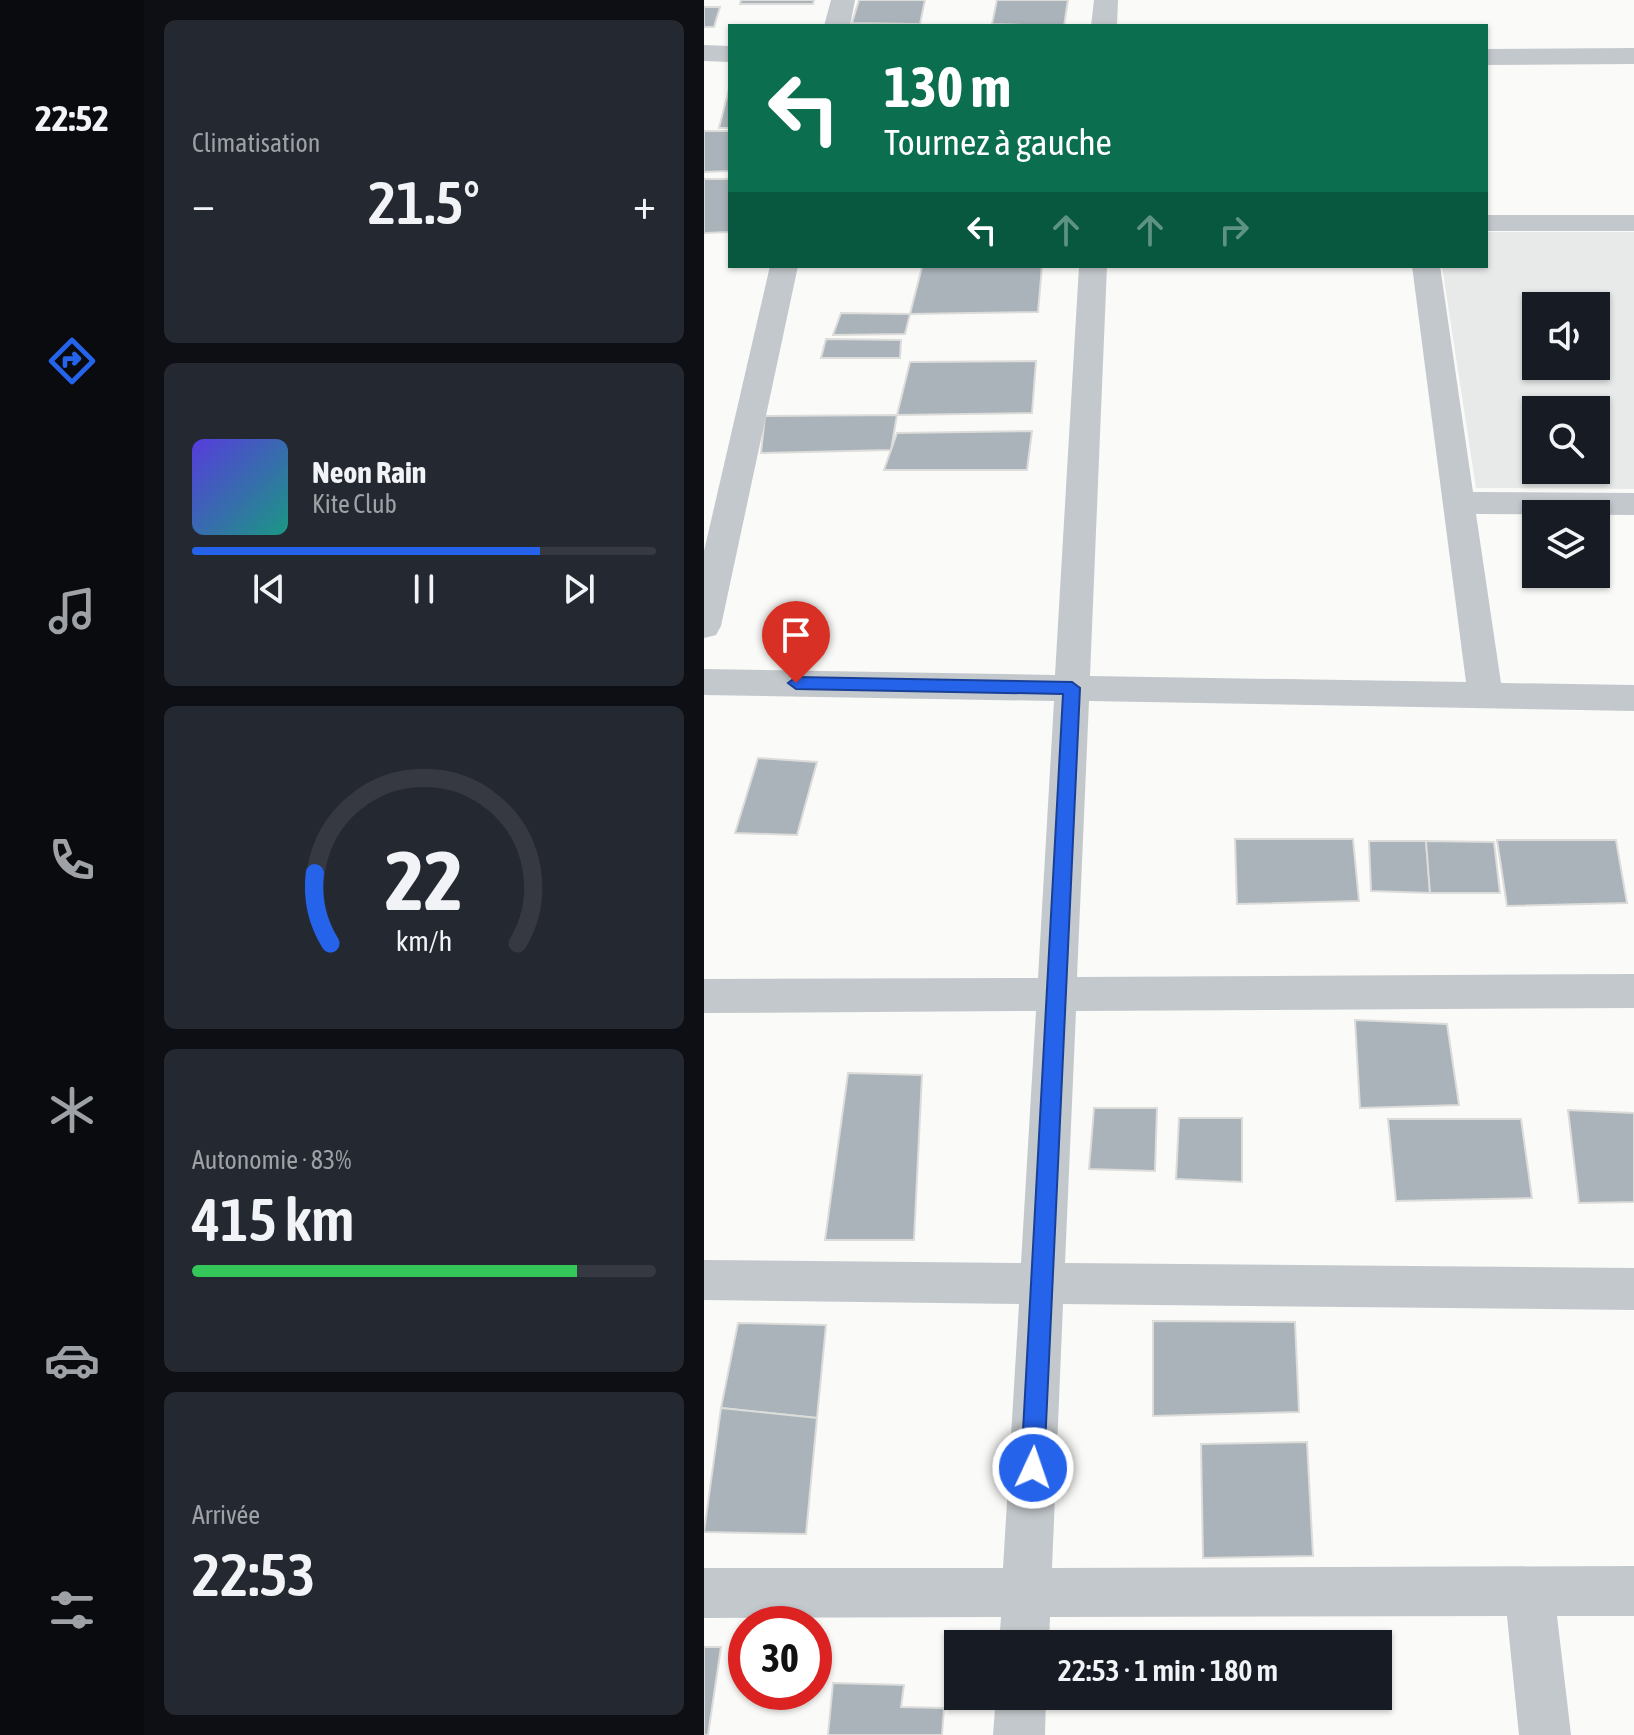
<!DOCTYPE html>
<html lang="fr">
<head>
<meta charset="utf-8">
<style>
	:root { --surface:#171b24; --page:#242831; --text:#f1f3f6; --muted:#9ea1a6; --line:#363941; --accent:#2563eb }
	body { margin:0; font-family:"Asap Condensed",sans-serif; background:var(--page); color:var(--text); height:100vh; display:flex; flex-direction:column; font-size:30px; white-space:nowrap }
	* { box-sizing:border-box; margin:0 }
	p { font-size:26px; color:var(--muted) }
	.icon { flex:none; width:44px; height:44px; fill:none; stroke:currentColor; stroke-width:2; stroke-linecap:round; stroke-linejoin:round }
	.map { position:relative; flex:1; overflow:hidden }
	.details { display:flex; flex-direction:column; gap:20px; padding:20px; background:#0d0f14; width:560px }
	.details>* { flex:none }
	.guide { position:absolute; left:24px; top:24px; width:760px; height:244px; border-radius:0px; box-shadow:0 2px 6px #0004; background:#0b6e4f; color:#fff; overflow:hidden }
	.fabs { position:absolute; left:818px; top:292px; display:grid; gap:16px }
	.fabs a { display:grid; place-items:center; width:88px; height:88px; border-radius:0px; background:var(--surface); box-shadow:0 2px 6px #0004; font-size:40px }
	.speed { position:absolute; left:24px; top:1606px; display:flex; gap:16px; font-size:40px; font-weight:700; text-align:center }
	.speed>* { display:grid; place-content:center; width:104px; height:104px; border-radius:50%; background:var(--surface); box-shadow:0 2px 6px #0004; line-height:1 }
	.speed .limit { border:12px solid #d22; background:#fff; color:#111 }
	.pin { position:absolute; display:grid; place-items:center; width:68px; height:68px; color:#fff; margin:-82px -34px; border-radius:50% 50% 50% 0; rotate:-45deg; box-shadow:0 0 8px #0007 }
	.pin .icon { rotate:45deg }
	.me { position:absolute; width:88px; margin:-44px; rotate:3deg; stroke-linejoin:round; filter:drop-shadow(0 0 6px #0008) }
	.turn { display:flex; align-items:center; gap:28px; height:168px; padding:0 24px; font-size:36px }
	.turn .icon { width:104px; height:104px; stroke-width:2.5 }
	.turn b { display:block; font-size:56px; line-height:68px }
	.lanes { display:flex; align-items:center; height:76px; padding:0 24px; background:#0003; justify-content:center; gap:40px; direction:ltr }
	.lanes .off { opacity:.35 }
	.big { font-size:60px; font-weight:600; line-height:1.1 }
	.details .widget { flex:1; display:flex; flex-direction:column; justify-content:center; gap:12px; min-width:0; padding:0 28px; border-radius:12px; background:var(--page) }
	.details .dial { align-items:center; gap:0 }
	.dial svg { height:208px; overflow:visible; fill:none; stroke:var(--line); stroke-width:7; stroke-linecap:round; text-anchor:middle }
	.dial text { fill:var(--text); stroke:none }
	.song { display:flex; align-items:center; gap:24px }
	.cover { width:96px; height:96px; border-radius:12px; background:linear-gradient(135deg,hsl(250 70% 55%),hsl(170 70% 35%)) }
	.played { height:8px; border-radius:4px; background:linear-gradient(90deg,var(--accent) 75%,var(--line) 75%) }
	.keys { display:flex; justify-content:space-around; direction:ltr }
	.heat { display:flex; justify-content:space-between; align-items:center; font-size:44px; direction:ltr }
	.charge { height:12px; border-radius:6px; background:linear-gradient(90deg,#34c759 83%,var(--line) 0) }
	.trip { position:absolute; left:240px; top:1630px; width:448px; height:80px; border-radius:0px; background:var(--surface); box-shadow:0 2px 6px #0004; font-weight:600; line-height:80px; text-align:center }
	main { display:flex; flex:1; min-height:0 }
	.menu { display:flex; flex-direction:column; width:144px; justify-content:space-around; align-items:center; background:#090b0e; color:var(--muted) }
	.menu .icon { width:56px; height:56px }
	.menu .on { color:var(--accent) }
	.menu b { font-size:36px; color:var(--text) }
	.map>svg:first-child { display:block }
</style>
</head>
<body>
<main>
<nav class="menu">
<b>22:52</b>
<svg class="icon on" aria-label="directions" viewBox="0 0 24 24"><path d="M12 3l9 9-9 9-9-9zM9 14v-3h6M13 9l2 2-2 2"/></svg>
<svg class="icon" aria-label="music" viewBox="0 0 24 24"><path d="M9 18V5l10-2v13"/><circle cx="6" cy="18" r="3"/><circle cx="16" cy="16" r="3"/></svg>
<svg class="icon" aria-label="phone" viewBox="0 0 24 24"><path d="M5 4h4l2 5-3 2q2 4 5 5l2-3 5 2v4C11 20 4 13 5 4z"/></svg>
<svg class="icon" aria-label="climate" viewBox="0 0 24 24"><path d="M12 3v18M4 7l16 10M4 17L20 7"/></svg>
<svg class="icon" aria-label="car" viewBox="0 0 24 24"><path d="M5 17H2v-5l4-1 3-4h7l3 4 3 1v5h-3M9 17h6M6 11h13"/><circle cx="7" cy="17" r="2"/><circle cx="17" cy="17" r="2"/></svg>
<svg class="icon" aria-label="filters" viewBox="0 0 24 24"><path d="M4 7h16M4 17h16"/><circle cx="9" cy="7" r="2"/><circle cx="15" cy="17" r="2"/></svg>
</nav>
<section class="details">
<div class="widget"><p>Climatisation</p>
<div class="heat"><a>−</a><b class="big">21.5°</b><a>+</a></div>
</div>
<div class="widget">
<div class="song"><i class="cover"></i><div><b>Neon Rain</b><p>Kite Club</p></div></div>
<div class="played"></div>
<div class="keys"><svg class="icon" aria-label="previous" viewBox="0 0 24 24"><path d="M18 5L8 12l10 7zM5 5v14"/></svg><svg class="icon" aria-label="pause" viewBox="0 0 24 24"><path d="M8 5v14M16 5v14"/></svg><svg class="icon" aria-label="next" viewBox="0 0 24 24"><path d="M6 5l10 7-10 7zM19 5v14"/></svg></div>
</div>
<div class="widget dial"><svg viewBox="0 0 100 80">
<path d="M14 69A42 42 0 1 1 86 69"/>
<path d="M14 69A42 42 0 0 1 8 42" stroke="#2563eb"/>
<text x="50" y="56" font-size="32" font-weight="700">22</text>
<text x="50" y="72" font-size="11">km/h</text>
</svg></div>
<div class="widget"><p>Autonomie · 83%</p><b class="big">415 km</b><div class="charge"></div></div>
<div class="widget"><p>Arrivée</p><b class="big">22:53</b></div>
</section>
<div class="map">
<svg width="930" height="1735" viewBox="0 0 930 1735">
	<rect width="100%" height="100%" fill="#fafaf8"/>
	<path fill="#e8e9e9" fill-rule="evenodd" d="M782,232H930V489L772,488L738,266H782ZM832,306H892V366H832ZM832,410H892V470H832Z"/>
	<g fill="#aab3b9" stroke="#dcdcda" stroke-width="2">
		<path d="M37,0H110L109,4H36Z"/>
		<path d="M155,0H221L216,24L148,23Z"/>
		<path d="M293,0H364L360,26L288,24Z"/>
		<path d="M0,7H16L10,27H0Z"/>
		<path d="M25,89L26,128H15Z"/>
		<path d="M0,131H26V171L0,172Z"/>
		<path d="M0,179H26V232L0,233Z"/>
		<path d="M338,266L334,312L206,314L218,267Z"/>
		<path d="M137,313L206,314L201,334L129,335Z"/>
		<path d="M122,339L197,340L196,358H117Z"/>
		<path d="M332,361L328,413L193,415L206,362Z"/>
		<path d="M193,415L187,450L57,453L61,416Z"/>
		<path d="M328,431L323,470H180L193,433Z"/>
		<path d="M54,758L113,762L93,835L31,833Z"/>
		<path d="M531,839H649L655,901L533,904Z"/>
		<path d="M793,840H912L923,903L803,906Z"/>
		<path d="M665,841H722L726,893L667,891Z"/>
		<path d="M722,841L790,842L796,893H726Z"/>
		<path d="M651,1020L743,1024L755,1105L656,1108Z"/>
		<path d="M144,1073L218,1075L210,1240H121Z"/>
		<path d="M390,1108H453L451,1171L385,1169Z"/>
		<path d="M864,1110L930,1113V1202L875,1203Z"/>
		<path d="M475,1118H538V1182L472,1179Z"/>
		<path d="M684,1119H817L828,1198L692,1201Z"/>
		<path d="M449,1321L591,1322L595,1412L449,1416Z"/>
		<path d="M34,1323L122,1325L113,1418L17,1408Z"/>
		<path d="M17,1408L113,1418L102,1534L0,1532Z"/>
		<path d="M603,1442L609,1556L499,1558L497,1444Z"/>
		<path d="M0,1647H17L4,1735H0Z"/>
		<path d="M129,1683L200,1685L197,1707L240,1708L238,1735H124Z"/>
	</g>
	<g fill="none" stroke-linecap="round" stroke-linejoin="round">
		<g fill="#c3c8cc" fill-rule="evenodd">
			<path d="M127,0H151L146,26H120Z"/>
			<path d="M390,0H414L413,26H387Z"/>
			<path d="M0,45L26,46V62L0,61Z"/>
			<path d="M930,48V64L782,65V49Z"/>
			<rect x="782" y="215" width="148" height="16"/>
			<path d="M66,266H94L17,626L12,635L0,638V551Z"/>
			<path d="M375,266H403L386,676L762,682L708,266H736L769,492L930,493V515L772,514L797,683L930,685V711L385,701L373,977L930,974V1008L372,1011L361,1263L930,1268V1310L359,1304L348,1568L930,1566V1616H853L867,1735H815L803,1616L346,1617L345,1644H295L297,1617L0,1618V1568H299L315,1304L0,1300V1260L317,1263L332,1011L0,1013V979L334,978L350,701L0,695V669L351,675Z"/>
			<path d="M292,1696H342L341,1735H289Z"/>
		</g>
	</g>
	<path fill="#2563eb" stroke="#184099" stroke-width="2" d="M92,677L368,682L376,688L340,1468L337,1476L329,1480L321,1476L317,1468L359,694L92,689L84,683Z"/>
</svg>
<div class="fabs">
<a><svg class="icon" aria-label="sound" viewBox="0 0 24 24"><path d="M4 9h4l5-4v14l-5-4H4zM17 9q2 3 0 6"/></svg></a>
<a><svg class="icon" aria-label="search" viewBox="0 0 24 24"><circle cx="10" cy="10" r="6"/><path d="M15 15l6 6"/></svg></a>
<a><svg class="icon" aria-label="layers" viewBox="0 0 24 24"><path d="M12 4l9 5-9 5-9-5zM3 14l9 5 9-5"/></svg></a>
</div>
<div class="speed"><div class="limit">30</div></div>
<div class="pin" style="left:92px;top:683px;background:#d93025"><svg class="icon" aria-label="arrive" viewBox="0 0 24 24"><path d="M6 21V4h12l-3 4 3 4H6"/></svg></div>
<svg class="me" style="left:329px;top:1468px" viewBox="-20 -20 40 40"><circle r="17" fill="#2563eb" stroke="#fff" stroke-width="3"/><path d="M0-11L8 9 0 5-8 9z" fill="#fff"/></svg>
<div class="trip">22:53 · 1 min · 180 m</div>
<div class="guide">
<div class="turn"><svg class="icon" aria-label="left" viewBox="0 0 24 24"><path d="M17 20v-9H6M10 6l-5 5 5 5"/></svg><div><b>130 m</b>Tournez à gauche</div></div>
<div class="lanes"><svg class="icon" aria-label="left" viewBox="0 0 24 24"><path d="M17 20v-9H6M10 6l-5 5 5 5"/></svg><svg class="icon off" aria-label="ahead" viewBox="0 0 24 24"><path d="M12 20V5M6 11l6-6 6 6"/></svg><svg class="icon off" aria-label="ahead" viewBox="0 0 24 24"><path d="M12 20V5M6 11l6-6 6 6"/></svg><svg class="icon off" aria-label="right" viewBox="0 0 24 24"><path d="M7 20v-9h11M14 6l5 5-5 5"/></svg></div>
</div>
</div>
</main>
</body>
</html>
